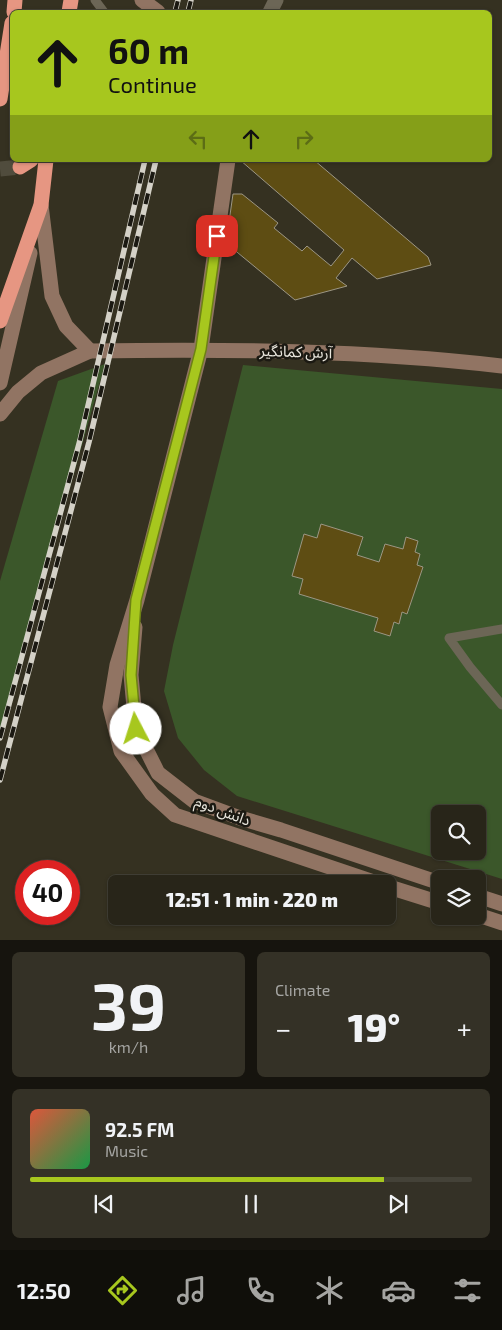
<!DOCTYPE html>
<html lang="en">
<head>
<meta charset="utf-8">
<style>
	:root { --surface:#282519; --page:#343126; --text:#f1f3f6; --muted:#a5a5a2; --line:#444238; --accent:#a7c71e }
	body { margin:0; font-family:"Exo 2","Noto Sans Arabic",sans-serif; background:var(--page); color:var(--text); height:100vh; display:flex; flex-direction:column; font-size:19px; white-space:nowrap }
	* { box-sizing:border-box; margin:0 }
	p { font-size:16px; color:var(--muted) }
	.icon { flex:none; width:28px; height:28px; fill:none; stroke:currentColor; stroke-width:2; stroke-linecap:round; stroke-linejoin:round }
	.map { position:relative; height:940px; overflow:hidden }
	.details { display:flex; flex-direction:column; gap:12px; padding:12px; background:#16140e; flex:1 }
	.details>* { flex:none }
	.guide { position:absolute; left:10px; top:10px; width:482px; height:152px; border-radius:8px; box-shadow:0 1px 4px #0004,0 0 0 1px var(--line); background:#a7c71e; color:#111; overflow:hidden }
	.controls { position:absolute; left:431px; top:805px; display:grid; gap:10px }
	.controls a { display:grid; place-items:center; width:55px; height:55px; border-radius:8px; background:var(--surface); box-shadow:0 1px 4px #0004,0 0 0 1px var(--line); font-size:25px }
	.speed { position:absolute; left:15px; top:860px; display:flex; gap:10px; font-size:25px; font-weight:700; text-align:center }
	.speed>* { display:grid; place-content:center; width:65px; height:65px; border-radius:50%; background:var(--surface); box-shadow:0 1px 4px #0004,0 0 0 1px var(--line); line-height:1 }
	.speed .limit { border:8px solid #d22; background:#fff; color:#111 }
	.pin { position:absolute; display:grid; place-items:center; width:42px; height:42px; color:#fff; margin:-21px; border-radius:10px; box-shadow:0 2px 8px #0006 }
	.me { position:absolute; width:55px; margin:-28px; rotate:355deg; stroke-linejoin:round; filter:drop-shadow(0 0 4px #0008) }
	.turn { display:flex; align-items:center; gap:18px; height:105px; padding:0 15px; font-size:22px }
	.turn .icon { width:65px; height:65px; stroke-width:2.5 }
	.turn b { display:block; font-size:35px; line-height:42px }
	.lanes { display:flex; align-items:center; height:48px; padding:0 15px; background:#0003; justify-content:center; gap:25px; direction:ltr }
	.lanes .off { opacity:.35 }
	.big { font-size:38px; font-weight:800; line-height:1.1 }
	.details .tile { flex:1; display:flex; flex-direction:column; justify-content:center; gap:8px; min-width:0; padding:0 18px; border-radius:8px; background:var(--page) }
	.details .dial { align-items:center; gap:0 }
	.dial b { font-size:65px; line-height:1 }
	.song { display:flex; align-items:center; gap:15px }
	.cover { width:60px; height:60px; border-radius:8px; background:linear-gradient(135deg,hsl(10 70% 55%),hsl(140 70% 35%)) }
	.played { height:5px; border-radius:2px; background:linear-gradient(90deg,var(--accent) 80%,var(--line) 80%) }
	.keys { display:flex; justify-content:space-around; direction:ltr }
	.heat { display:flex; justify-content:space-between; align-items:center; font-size:28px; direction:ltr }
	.details .tiles { flex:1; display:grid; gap:12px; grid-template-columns:1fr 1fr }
	.tile:last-child { grid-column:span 2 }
	.trip { position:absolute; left:108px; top:875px; width:288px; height:50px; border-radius:8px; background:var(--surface); box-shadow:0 1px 4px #0004,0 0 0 1px var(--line); font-weight:800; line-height:50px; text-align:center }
	.tab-bar { display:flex; height:80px; justify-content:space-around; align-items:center; background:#100f0a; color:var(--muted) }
	.tab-bar .icon { width:35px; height:35px }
	.tab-bar .current { color:var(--accent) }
	.tab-bar b { font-size:22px; color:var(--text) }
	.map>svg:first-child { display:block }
</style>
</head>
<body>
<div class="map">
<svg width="502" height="940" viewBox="0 0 502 940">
	<rect width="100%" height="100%" fill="#353121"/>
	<g fill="#3b572a" fill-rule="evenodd">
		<path d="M105,364L0,734V581L58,381Z"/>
		<path d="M243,365L502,389V879L237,796L204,770L178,738L164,691L173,645ZM440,814H478V851H440Z"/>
	</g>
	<g fill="#5e4d13" stroke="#9c9684">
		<path d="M240,160H314L428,257L431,265L377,279L352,258L336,278L347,286L295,300L226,243L233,194H242L278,223L274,228L302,251L307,246L331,266L344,250Z"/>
		<path d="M321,524L363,537L357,555L379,562L385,544L403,549L406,537L418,541L415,552L420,554L417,565L423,567L407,614L402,612L399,624L394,622L390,636L374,631L378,618L299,594L303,579L292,576L304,534L317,538Z"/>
	</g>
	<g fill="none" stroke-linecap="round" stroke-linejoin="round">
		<path stroke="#504c3d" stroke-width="15" stroke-dasharray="15 8" stroke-linecap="butt" d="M0,169L20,167"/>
		<g stroke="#6c6656" stroke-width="9">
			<path d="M95,0L104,12"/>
			<path d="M502,629L449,638L470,667L502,705"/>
		</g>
		<path stroke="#6c6656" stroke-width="15" d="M270,12L276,0"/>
		<g stroke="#917463" stroke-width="15">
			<path d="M142,0L158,12"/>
			<path d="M228,160L201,349L137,600L117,665L110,707L121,751L152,794L175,815L380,884"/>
			<path d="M90,351C228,349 365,350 502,366"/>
			<path d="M0,383L30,253"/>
			<path d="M0,414L18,392L41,373L90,351L66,326L52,296L41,205"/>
			<path d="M135,627L131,675L136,729L158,773L194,801L240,818L281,830L440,883"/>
			<path d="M386,886L440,903"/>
			<path d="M478,896L502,904"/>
			<path d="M478,915L502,923"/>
		</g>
		<g stroke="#e69682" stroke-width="15">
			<path d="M14,12L15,0"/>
			<path d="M69,12L71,0"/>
			<path d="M0,99L12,23"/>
			<path d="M20,167L31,160"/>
			<path d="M0,321L41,205L46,160"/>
		</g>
		<g stroke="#d4d1c7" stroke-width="5.5">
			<g id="rail">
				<path d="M175,12L178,0"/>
				<path d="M188,12L191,0"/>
				<path d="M0,738L80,440L145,160"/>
				<path d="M0,780L89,442L156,160"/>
			</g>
		</g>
		<use href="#rail" stroke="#1b1912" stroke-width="4" stroke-dasharray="11" stroke-linecap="butt"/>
	</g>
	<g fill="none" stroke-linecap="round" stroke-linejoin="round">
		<g stroke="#6d8114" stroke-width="12">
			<path id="route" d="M136,729L131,675L136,600L201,349L217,236"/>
		</g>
		<use href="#route" stroke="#a7c71e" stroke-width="9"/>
	</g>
	<g text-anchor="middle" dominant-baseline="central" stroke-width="5" stroke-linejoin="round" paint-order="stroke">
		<g font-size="15" fill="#e9e6dd" stroke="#1b1912">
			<text transform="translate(296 351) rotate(2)">آرش کمانگیر</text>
			<text transform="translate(223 810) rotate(21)">دانش دوم</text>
		</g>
	</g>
</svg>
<div class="controls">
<a><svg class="icon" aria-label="search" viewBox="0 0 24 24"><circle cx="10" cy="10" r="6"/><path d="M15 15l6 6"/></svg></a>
<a><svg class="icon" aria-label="layers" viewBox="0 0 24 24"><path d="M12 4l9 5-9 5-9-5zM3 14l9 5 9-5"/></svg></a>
</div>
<div class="speed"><div class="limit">40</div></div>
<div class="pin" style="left:217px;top:236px;background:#d93025"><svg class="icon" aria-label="arrive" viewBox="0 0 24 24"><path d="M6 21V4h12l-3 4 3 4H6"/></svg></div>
<svg class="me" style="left:136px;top:729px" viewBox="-20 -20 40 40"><circle r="19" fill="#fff"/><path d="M0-13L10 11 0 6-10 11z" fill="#a7c71e"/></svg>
<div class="trip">12:51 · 1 min · 220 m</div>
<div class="guide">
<div class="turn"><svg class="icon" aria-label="ahead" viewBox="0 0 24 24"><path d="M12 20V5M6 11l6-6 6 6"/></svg><div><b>60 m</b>Continue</div></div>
<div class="lanes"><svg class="icon off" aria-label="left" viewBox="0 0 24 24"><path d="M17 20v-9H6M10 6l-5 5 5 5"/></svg><svg class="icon" aria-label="ahead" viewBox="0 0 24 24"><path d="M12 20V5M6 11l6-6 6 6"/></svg><svg class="icon off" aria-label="right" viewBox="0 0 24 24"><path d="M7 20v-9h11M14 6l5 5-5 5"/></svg></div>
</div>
</div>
<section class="details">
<div class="tiles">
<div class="tile dial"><b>39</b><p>km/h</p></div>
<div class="tile"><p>Climate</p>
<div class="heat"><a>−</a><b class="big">19°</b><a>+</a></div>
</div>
<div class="tile">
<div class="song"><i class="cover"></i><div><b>92.5 FM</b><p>Music</p></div></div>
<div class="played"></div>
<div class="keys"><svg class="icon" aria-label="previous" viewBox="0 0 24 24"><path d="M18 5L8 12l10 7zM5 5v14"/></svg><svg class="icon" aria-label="pause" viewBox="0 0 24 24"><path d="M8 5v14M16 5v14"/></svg><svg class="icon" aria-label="next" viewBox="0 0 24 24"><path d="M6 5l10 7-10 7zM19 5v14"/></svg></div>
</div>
</div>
</section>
<nav class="tab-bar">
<b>12:50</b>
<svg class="icon current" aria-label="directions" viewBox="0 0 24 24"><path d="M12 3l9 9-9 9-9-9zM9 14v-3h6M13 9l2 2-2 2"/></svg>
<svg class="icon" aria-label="music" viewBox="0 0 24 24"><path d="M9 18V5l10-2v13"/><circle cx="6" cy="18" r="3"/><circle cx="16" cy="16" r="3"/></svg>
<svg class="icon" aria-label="phone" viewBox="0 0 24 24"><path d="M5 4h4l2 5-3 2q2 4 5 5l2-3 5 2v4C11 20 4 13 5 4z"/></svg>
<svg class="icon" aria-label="climate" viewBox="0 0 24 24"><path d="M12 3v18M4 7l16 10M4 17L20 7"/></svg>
<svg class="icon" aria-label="car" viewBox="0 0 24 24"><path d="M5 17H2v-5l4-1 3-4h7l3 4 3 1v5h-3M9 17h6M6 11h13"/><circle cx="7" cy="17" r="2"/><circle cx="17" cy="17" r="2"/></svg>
<svg class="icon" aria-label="filters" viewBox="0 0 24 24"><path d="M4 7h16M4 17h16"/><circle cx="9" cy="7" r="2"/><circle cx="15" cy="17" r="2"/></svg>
</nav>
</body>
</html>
